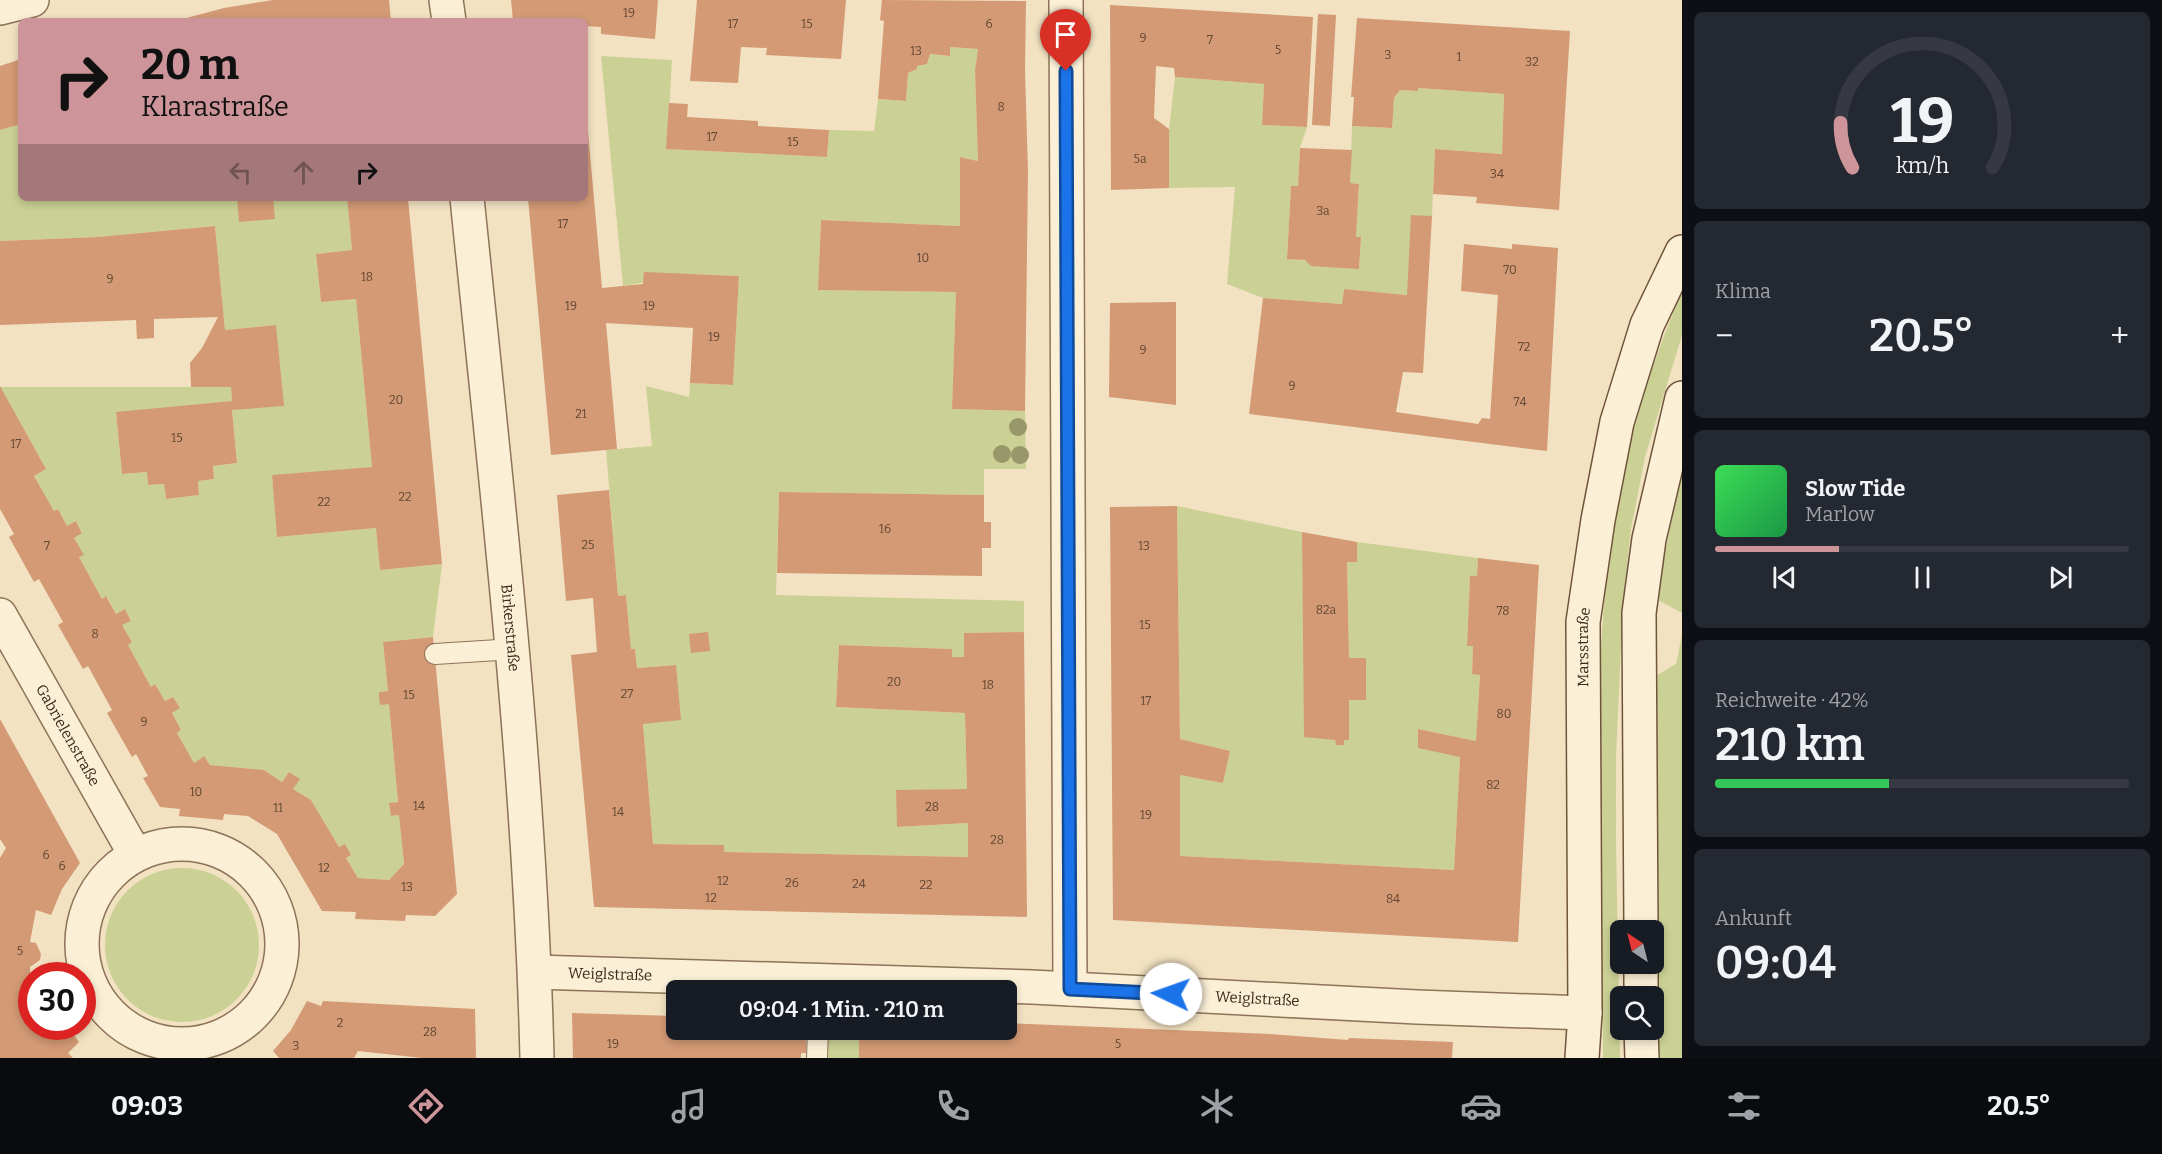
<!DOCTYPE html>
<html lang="de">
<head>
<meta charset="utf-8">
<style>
	:root { --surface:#171b24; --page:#242831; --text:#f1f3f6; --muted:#9ea1a6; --line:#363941; --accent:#cd9599 }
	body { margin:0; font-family:Bitter,serif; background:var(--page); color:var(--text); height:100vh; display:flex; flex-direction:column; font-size:22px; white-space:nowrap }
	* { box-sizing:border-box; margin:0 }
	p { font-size:20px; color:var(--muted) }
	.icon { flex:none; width:33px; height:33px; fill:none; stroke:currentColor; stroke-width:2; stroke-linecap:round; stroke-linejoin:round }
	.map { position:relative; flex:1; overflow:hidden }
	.drawer { display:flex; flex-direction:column; gap:12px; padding:12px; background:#0d0f14; width:480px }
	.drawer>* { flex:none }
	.hud { position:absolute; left:18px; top:18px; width:570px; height:183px; border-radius:9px; box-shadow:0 3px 9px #0003; background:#cd9599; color:#111; overflow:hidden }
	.needle { width:39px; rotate:325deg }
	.buttons { position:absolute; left:1610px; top:920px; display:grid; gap:12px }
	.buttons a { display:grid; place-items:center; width:54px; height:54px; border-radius:9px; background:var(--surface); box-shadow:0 3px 9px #0003; font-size:30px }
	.speed { position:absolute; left:18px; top:962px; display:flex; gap:12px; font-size:30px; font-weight:700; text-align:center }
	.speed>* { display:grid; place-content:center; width:78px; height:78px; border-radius:50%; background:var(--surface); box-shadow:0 3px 9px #0003; line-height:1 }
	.speed .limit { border:9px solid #d22; background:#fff; color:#111 }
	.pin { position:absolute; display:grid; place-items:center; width:51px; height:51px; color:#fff; margin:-62px -26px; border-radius:50% 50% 50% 0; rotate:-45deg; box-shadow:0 0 6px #0007 }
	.pin .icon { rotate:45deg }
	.me { position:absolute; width:66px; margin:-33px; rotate:273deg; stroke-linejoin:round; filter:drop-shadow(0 0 4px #0008) }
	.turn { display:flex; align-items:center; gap:21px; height:126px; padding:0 24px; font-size:27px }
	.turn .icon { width:78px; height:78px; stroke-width:2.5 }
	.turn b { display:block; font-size:42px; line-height:51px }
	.lanes { display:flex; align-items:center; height:57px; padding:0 24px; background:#0003; justify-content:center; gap:30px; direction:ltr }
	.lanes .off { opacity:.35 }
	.big { font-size:45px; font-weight:600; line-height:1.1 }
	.drawer .tile { flex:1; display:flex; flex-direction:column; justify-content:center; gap:9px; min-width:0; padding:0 21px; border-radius:9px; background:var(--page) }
	.drawer .dial { align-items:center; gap:0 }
	.dial svg { height:156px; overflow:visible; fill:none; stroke:var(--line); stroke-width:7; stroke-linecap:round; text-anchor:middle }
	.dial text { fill:var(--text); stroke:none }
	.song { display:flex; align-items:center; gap:18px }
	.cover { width:72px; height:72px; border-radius:9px; background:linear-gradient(135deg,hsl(130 70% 55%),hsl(140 70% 35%)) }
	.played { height:6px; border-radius:3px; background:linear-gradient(90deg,var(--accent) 30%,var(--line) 30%) }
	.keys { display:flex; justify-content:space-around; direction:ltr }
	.heat { display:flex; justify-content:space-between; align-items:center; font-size:33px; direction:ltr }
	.charge { height:9px; border-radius:4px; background:linear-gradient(90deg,#34c759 42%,var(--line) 0) }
	.trip { position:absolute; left:666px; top:980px; width:351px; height:60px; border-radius:9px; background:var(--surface); box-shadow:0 3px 9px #0003; font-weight:600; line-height:60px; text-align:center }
	.tab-bar { display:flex; height:96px; justify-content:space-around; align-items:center; background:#090b0e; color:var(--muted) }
	.tab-bar .icon { width:42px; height:42px }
	.tab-bar .active { color:var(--accent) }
	.tab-bar b { font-size:27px; color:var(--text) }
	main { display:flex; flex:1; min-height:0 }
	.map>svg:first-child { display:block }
</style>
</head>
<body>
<main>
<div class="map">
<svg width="1682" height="1058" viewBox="0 0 1682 1058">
	<rect width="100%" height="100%" fill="#f2e2c2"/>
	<g fill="#cbd195">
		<path d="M950,47L978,49L975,70L978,161L960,157V226L821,220L818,290L956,292L952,409L1025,411L1026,469H984V495L779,492L776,595L1024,601V632L965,633L964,657H952V649L839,645L836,707L965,713L967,789L896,791L898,827L968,823V857L724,852V845L653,844L643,724L676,665L637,668L635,649H631L626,595L618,596L606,450L652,446L646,386L689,397L690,383L733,385L739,276L697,274L623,286L601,56L672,60L667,149L827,157L829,130L874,131L878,99L906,101L908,73L917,69V66L927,64L930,54L949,56Z"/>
		<path d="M1175,77L1264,84L1262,125L1307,127L1300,148L1298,186H1291L1287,258L1359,268L1361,238L1356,237L1359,184L1350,183L1352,126L1391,128L1394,98L1400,90L1418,91V88L1504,94L1502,154L1435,149L1432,216L1407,295L1344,289L1342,304L1263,298L1227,284L1235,187L1169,188V129Z"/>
		<path d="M21,124V198H347L352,250L316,254L321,302L356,299L372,467L272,476L278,537L376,528L380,570L442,564L433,637L383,642L388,691L379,692L389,704L398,802L390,803L391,816L399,815L404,864L389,880L358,878L346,858L351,855L345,845L339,847L311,800L293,789L299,779L289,772L282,782L264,770L210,765L204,756L194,763L177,733L181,730L172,713L180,708L173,697L165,701L155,684L151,687L128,645L132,642L122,625L131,620L125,609L116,614L107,597L102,599L79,557L83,555L74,538L82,532L76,521L67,526L58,509L54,511L34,476L46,469L0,387H231L232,401L116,413L122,474L147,472L148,485L164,484L166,499L199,495L198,481L214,479L213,466L237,463L232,410L276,325L225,330L215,226L98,237L0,241V130Z"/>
		<path d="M1682,292V335L1645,457L1631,529L1623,601L1616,757V843L1620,1058H1603C1602,972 1600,885 1599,799C1598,708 1599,617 1613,527C1625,446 1650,366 1682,292Z"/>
		<path d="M1682,474V613L1656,599L1677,492Z"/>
		<path d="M1177,506L1302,532L1305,695L1335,740L1336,745H1344V740H1349V700H1366V658H1349L1347,562H1357V542L1478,558L1477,576H1470L1467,646H1473L1472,673L1480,675L1476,741L1418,729L1460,757L1454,870L1180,856V775L1223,783L1230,751L1180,739Z"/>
		<path d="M1682,635V1058H1659L1655,854L1654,677L1676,664Z"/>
		<circle cx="182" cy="945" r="77"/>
		<rect x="825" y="1029" width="34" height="29"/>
	</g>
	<g fill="#d39a75">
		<path d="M273,0H389L391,21H175L224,8Z"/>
		<path d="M511,0H658L655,39L601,34V27L585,26V21H513Z"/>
		<path d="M697,0H846L841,59L766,55L767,48L741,47L738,83L690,81Z"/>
		<path d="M882,0L1026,1L1025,70L1028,172L1025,411L952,409L956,292L818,290L821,220L960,226V157L978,161L975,70L978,49L950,47V56L930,54L927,64L917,66V69L908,73L906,101L878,99L884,21L880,20Z"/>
		<path d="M1110,5L1313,17L1307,127L1262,125L1264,84L1175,77L1174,68L1156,66L1154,118L1169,129V188L1111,190Z"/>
		<path d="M1318,14L1336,15L1330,126L1312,125Z"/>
		<path d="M1357,18L1570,31L1559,210L1476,203L1477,197L1433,194L1435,149L1502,154L1504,94L1418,88V91L1400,90L1394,98L1392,128L1352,126L1354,97H1351Z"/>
		<path d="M21,59V124L0,130V66Z"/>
		<path d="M669,103L688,104L687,117L758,121V126L829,130L827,157L666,149Z"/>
		<path d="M585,120H587L602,288L643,284L644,272L739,276L733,385L690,383L693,328L606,323L617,449L551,455L528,198H585Z"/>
		<path d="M1300,148L1352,150L1350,183L1359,184L1356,237H1361L1359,269L1311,266L1305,260L1287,259L1291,186H1298Z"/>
		<path d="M237,198H273L275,219L239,222Z"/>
		<path d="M347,198H408L442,564L380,570L376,528L277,537L272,475L372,467L356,299L321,302L316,254L352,250Z"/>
		<path d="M1411,215L1432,216L1423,373L1403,372L1396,412L1478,424L1482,418L1490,419L1498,295L1461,291L1464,244L1512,249V244L1558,248L1547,451L1249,414L1263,298L1342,304L1344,289L1407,295Z"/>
		<path d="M215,226L225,330L276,325L284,406L232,410L237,463L213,466L214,479L198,481L199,495L166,499L164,484L148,485L147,472L122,474L116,412L232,401L231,387H191L190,363L202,348L218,317L154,319V338L137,339L136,320L0,325V241L98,237Z"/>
		<path d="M1176,302V405L1109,397L1110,303Z"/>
		<path d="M0,386L46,469L34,476L54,511L58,509L67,526L76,521L82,533L74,538L84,555L79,557L102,599L106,596L116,614L125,609L131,621L122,625L132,642L128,645L151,687L155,684L165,701L173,697L180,708L172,713L181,730L177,733L194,763L204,756L210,765L264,770L282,782L289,772L300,779L293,789L311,800L339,847L345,844L351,855L346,858L358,878L389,880L404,864L399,815L391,816L390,809L389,803L398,802L389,704L380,705L379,698V692L388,691L383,642L433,637L457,894L435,916L406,915L405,921L355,919L356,912L322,911L277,834L248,816L224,814L223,820L179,816L180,809L160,807L143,778L148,776L136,754L132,757L107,713L112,710L88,666L83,669L58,625L63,622L39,579L34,582L9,537L14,534L0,509Z"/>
		<path d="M609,490L618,596L626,595L631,649H635L637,668L676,665L681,720L643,724L653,844L724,845V852L968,857V823L897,827L896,790L967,789L965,713L836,707L839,645L952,649V657H964V633L1024,632L1027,917L594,907L571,655L597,652L593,598L566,601L557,495Z"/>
		<path d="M779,492L984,495V522H991V548H982V576L777,573Z"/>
		<path d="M1177,506L1180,739L1230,751L1223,783L1180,775V856L1454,870L1460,757L1418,748V729L1476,741L1480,675L1472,674L1473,646H1467L1470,576H1477L1478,558L1539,565L1518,942L1113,920L1110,507Z"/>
		<path d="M1302,532L1357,542V562H1347L1349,658H1366V700H1349V740H1344V745H1336L1335,740L1304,737Z"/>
		<path d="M708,632L710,651L691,653L689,634Z"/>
		<path d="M0,719L80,863L62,889L51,915L36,910L30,942L36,943L41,954L40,960L30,967L32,1026H67L79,1042L68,1053L73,1058H0V858L6,848L0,839Z"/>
		<path d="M307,1001L321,1006L323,1001L475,1009L476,1058H422L358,1051L354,1058H279L273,1051L291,1030Z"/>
		<path d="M572,1013L676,1016V1029H806V1053H801V1058H573Z"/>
		<path d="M1006,1023L1270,1034L1348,1040L1349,1038L1453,1042L1452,1058H859V1029H1006Z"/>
	</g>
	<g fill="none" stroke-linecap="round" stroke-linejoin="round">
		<g stroke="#8d7358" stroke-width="22">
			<g id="lane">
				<path d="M435,654L513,649"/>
				<path d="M817,1058L818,1029"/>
			</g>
		</g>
		<g stroke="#8d7358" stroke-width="36">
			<g id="street">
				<path d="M446,0L449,21"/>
				<path d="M1066,0L1070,989"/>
				<path d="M0,8L32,0"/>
				<path id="s1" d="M467,198C496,484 530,771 537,1058"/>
				<path id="s2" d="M0,615L135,854"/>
				<circle cx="182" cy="944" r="100"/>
				<path id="s3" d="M535,972L1032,987L1417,1007L1585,1013"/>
			</g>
		</g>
		<g stroke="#6f543b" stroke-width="36">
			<g id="secondary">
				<path d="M1641,930L1639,613L1649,539L1682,398"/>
				<path d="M1641,963V996"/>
				<path d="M1641,1029L1642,1058"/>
				<path id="s4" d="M1582,1058L1585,1013L1583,622L1598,520L1617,422L1647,325L1682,252"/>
			</g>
		</g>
		<use href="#lane" stroke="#fbefd6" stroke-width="20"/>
		<use href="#street" stroke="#fbefd6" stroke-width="33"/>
		<use href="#secondary" stroke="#fbefd6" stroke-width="33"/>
	</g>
	<g fill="#97976a">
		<circle cx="1018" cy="427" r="9"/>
		<circle cx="1002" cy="454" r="9"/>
		<circle cx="1020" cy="455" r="9"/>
	</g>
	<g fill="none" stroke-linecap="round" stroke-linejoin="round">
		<g stroke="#114b97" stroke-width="15">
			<path id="route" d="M1066,71L1070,989L1171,994"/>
		</g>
		<use href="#route" stroke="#1a73e8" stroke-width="10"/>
	</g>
	<g text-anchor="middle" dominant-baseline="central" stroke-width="6" stroke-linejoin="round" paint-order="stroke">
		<g font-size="12" fill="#624733">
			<text x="629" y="13">19</text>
			<text x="733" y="24">17</text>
			<text x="807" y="24">15</text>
			<text x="989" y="24">6</text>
			<text x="1143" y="38">9</text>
			<text x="1210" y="40">7</text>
			<text x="1278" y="50">5</text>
			<text x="916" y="51">13</text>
			<text x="1388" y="55">3</text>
			<text x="1459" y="57">1</text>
			<text x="1532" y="62">32</text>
			<text x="1001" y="107">8</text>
			<text x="712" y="137">17</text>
			<text x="793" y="142">15</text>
			<text x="1140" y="159">5a</text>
			<text x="1497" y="174">34</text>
			<text x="1323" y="211">3a</text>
			<text x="563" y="224">17</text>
			<text x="923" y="258">10</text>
			<text x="1510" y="270">70</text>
			<text x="367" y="277">18</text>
			<text x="110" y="279">9</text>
			<text x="571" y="306">19</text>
			<text x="649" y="306">19</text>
			<text x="714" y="337">19</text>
			<text x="1524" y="347">72</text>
			<text x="1143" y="350">9</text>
			<text x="1292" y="386">9</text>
			<text x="396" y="400">20</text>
			<text x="1520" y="402">74</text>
			<text x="581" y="414">21</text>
			<text x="177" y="438">15</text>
			<text x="16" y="444">17</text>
			<text x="405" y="497">22</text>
			<text x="324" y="502">22</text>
			<text x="885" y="529">16</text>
			<text x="588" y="545">25</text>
			<text x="47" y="546">7</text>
			<text x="1144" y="546">13</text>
			<text x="1326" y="610">82a</text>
			<text x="1503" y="611">78</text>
			<text x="1145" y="625">15</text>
			<text x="95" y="634">8</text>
			<text x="894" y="682">20</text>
			<text x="988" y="685">18</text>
			<text x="627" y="694">27</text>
			<text x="409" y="695">15</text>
			<text x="1146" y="701">17</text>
			<text x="1504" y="714">80</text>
			<text x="144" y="722">9</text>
			<text x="1493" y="785">82</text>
			<text x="196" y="792">10</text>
			<text x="419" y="806">14</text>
			<text x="932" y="807">28</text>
			<text x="278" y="808">11</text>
			<text x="618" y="812">14</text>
			<text x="1146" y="815">19</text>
			<text x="997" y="840">28</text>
			<text x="46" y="855">6</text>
			<text x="62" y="866">6</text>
			<text x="324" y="868">12</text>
			<text x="723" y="881">12</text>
			<text x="792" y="883">26</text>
			<text x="859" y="884">24</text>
			<text x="926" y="885">22</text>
			<text x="407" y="887">13</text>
			<text x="711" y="898">12</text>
			<text x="1393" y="899">84</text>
			<text x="20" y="951">5</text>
			<text x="340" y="1023">2</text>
			<text x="430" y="1032">28</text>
			<text x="613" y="1044">19</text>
			<text x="1118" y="1044">5</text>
			<text x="296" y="1046">3</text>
		</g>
		<g font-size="15" fill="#3c2b1d" stroke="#f8ecd3">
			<text stroke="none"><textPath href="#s1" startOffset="432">Birkerstraße</textPath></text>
			<text stroke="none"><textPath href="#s4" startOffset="411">Marsstraße</textPath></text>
			<text stroke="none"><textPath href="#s2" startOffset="138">Gabrielenstraße</textPath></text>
			<text stroke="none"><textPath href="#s3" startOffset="75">Weiglstraße</textPath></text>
			<text stroke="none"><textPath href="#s3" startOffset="723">Weiglstraße</textPath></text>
		</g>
	</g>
</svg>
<div class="buttons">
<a><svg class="needle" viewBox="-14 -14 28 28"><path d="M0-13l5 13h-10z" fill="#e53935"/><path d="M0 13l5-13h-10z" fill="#9ea1a6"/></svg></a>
<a><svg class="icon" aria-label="search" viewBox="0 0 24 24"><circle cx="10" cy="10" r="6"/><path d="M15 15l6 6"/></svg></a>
</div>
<div class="speed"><div class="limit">30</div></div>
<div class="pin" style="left:1066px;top:71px;background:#d93025"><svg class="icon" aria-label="arrive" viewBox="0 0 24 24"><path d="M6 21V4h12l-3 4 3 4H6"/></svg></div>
<svg class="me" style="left:1171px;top:994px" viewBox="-20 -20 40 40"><circle r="19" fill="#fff"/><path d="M0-13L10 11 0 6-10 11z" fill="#1a73e8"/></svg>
<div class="trip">09:04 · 1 Min. · 210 m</div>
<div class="hud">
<div class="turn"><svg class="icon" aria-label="right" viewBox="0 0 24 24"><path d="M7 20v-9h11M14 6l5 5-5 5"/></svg><div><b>20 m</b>Klarastraße</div></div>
<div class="lanes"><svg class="icon off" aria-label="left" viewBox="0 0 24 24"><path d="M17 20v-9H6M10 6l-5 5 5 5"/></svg><svg class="icon off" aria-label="ahead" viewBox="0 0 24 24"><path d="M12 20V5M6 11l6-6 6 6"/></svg><svg class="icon" aria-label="right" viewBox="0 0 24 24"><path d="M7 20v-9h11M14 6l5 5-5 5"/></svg></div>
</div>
</div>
<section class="drawer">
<div class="tile dial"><svg viewBox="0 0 100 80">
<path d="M14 69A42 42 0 1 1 86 69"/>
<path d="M14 69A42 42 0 0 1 8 46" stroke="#cd9599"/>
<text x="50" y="56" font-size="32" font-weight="700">19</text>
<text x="50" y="72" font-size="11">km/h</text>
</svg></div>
<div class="tile"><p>Klima</p>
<div class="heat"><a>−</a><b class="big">20.5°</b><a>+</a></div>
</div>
<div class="tile">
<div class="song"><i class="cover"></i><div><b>Slow Tide</b><p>Marlow</p></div></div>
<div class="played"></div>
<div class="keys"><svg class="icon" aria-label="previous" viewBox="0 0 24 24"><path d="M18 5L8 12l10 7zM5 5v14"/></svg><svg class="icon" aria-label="pause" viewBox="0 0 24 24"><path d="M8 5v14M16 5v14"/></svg><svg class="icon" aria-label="next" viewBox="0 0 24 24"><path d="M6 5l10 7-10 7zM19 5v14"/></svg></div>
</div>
<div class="tile"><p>Reichweite · 42%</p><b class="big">210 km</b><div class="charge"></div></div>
<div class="tile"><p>Ankunft</p><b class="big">09:04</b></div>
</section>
</main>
<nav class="tab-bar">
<b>09:03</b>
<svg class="icon active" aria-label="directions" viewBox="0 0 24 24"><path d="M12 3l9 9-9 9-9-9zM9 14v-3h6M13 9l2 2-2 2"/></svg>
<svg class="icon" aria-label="music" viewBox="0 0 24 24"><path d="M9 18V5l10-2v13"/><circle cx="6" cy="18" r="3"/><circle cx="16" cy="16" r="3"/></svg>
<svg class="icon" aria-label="phone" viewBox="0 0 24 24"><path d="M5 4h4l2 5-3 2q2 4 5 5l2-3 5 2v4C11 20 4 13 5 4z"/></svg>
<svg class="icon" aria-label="climate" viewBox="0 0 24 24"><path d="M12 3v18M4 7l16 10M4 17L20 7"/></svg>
<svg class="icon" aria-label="car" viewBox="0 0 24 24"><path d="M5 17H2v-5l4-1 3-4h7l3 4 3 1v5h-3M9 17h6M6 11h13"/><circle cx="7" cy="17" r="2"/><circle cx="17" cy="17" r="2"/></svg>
<svg class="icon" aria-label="filters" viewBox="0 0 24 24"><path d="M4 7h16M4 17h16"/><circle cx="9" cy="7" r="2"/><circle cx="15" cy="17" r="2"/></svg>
<b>20.5°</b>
</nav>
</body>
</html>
